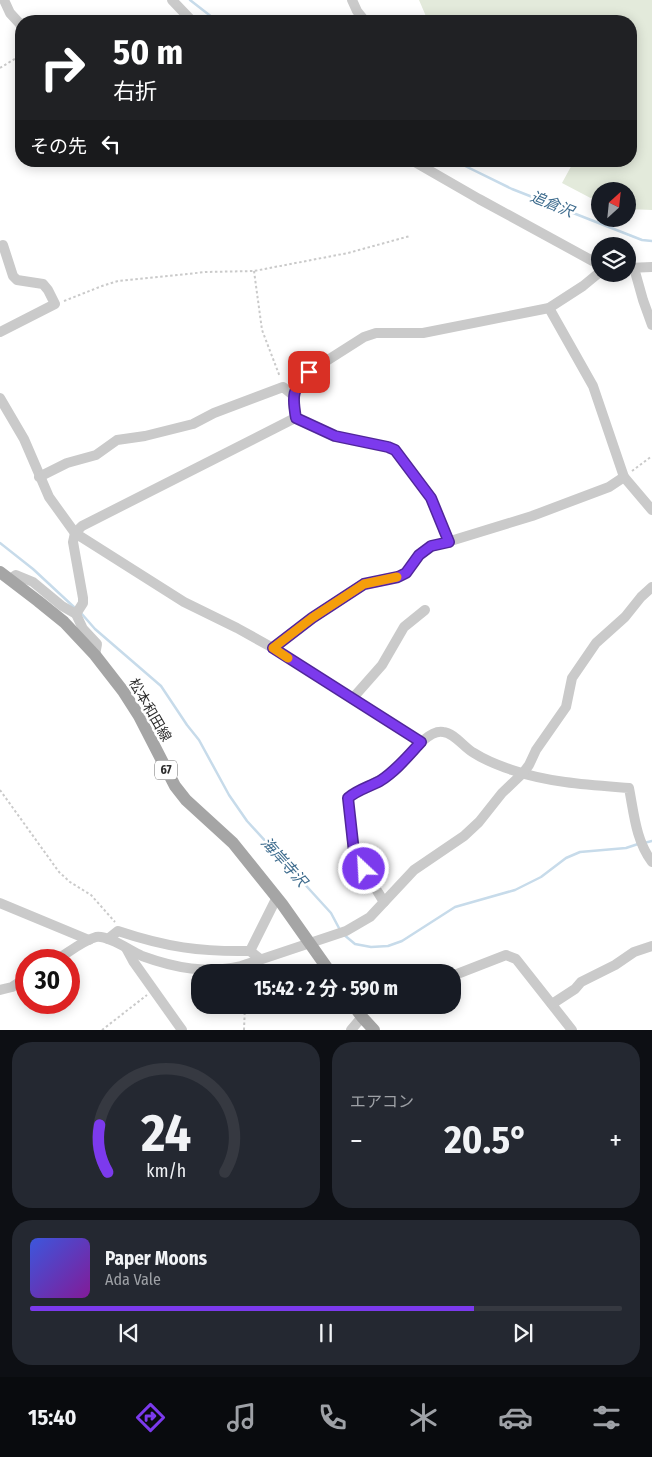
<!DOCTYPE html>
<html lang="ja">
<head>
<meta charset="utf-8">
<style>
	:root { --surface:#171b24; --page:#242831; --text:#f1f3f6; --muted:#9ea1a6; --line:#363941; --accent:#7c3aed }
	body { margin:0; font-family:"Fira Sans Condensed","Noto Sans JP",sans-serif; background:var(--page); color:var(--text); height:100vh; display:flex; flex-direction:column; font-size:19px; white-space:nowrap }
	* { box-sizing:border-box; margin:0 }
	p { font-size:16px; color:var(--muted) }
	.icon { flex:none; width:28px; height:28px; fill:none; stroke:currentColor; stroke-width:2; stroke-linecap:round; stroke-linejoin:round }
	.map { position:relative; height:1030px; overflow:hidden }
	.details { display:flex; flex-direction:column; gap:12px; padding:12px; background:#0d0f14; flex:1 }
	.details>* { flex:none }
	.top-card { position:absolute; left:15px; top:15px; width:622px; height:152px; border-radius:20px; box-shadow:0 2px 12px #0003; background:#202124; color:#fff; overflow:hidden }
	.needle { width:32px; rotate:27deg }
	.controls { position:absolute; left:591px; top:182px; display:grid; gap:10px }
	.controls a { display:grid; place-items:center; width:45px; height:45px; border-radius:50%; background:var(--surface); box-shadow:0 2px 12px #0003; font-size:25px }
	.speed { position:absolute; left:15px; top:949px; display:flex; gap:10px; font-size:25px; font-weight:700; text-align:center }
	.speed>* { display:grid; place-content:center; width:65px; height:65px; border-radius:50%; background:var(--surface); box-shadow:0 2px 12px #0003; line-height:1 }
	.speed .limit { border:8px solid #d22; background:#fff; color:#111 }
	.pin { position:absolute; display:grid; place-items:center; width:42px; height:42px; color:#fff; margin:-21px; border-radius:10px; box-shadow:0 2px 8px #0006 }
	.me { position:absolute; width:55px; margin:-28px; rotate:335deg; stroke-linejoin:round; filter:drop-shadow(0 0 4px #0008) }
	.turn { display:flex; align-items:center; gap:18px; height:105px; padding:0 15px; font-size:22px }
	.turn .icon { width:65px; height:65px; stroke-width:2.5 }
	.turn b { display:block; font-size:35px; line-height:42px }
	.then { display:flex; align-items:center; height:48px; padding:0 15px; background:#0003; gap:10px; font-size:19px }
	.big { font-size:38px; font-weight:700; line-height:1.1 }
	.details .widget { flex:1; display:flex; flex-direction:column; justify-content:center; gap:8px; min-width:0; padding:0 18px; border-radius:20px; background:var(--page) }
	.details .dial { align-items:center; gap:0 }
	.dial svg { height:130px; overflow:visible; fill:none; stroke:var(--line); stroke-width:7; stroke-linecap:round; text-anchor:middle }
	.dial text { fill:var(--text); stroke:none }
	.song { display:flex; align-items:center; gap:15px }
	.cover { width:60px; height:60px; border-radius:8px; background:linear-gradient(135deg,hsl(230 70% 55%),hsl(290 70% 35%)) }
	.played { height:5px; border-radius:2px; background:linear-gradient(90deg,var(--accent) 75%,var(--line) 75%) }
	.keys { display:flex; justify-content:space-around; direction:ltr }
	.heat { display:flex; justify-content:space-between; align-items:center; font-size:28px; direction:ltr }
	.details .tiles { flex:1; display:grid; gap:12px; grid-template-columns:1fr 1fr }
	.widget:last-child { grid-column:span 2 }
	.trip { position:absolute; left:191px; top:964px; width:270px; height:50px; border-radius:20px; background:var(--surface); box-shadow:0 2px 12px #0003; font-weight:700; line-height:50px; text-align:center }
	.menu { display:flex; height:80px; justify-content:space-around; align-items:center; background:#090b0e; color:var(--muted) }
	.menu .icon { width:35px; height:35px }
	.menu .current { color:var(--accent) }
	.menu b { font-size:22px; color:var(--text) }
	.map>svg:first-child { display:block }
</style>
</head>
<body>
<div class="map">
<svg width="652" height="1030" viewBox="0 0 652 1030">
	<rect width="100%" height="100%" fill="#fff"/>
	<path fill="#e3eadb" d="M419,0H652V210L628,209V191H600V203L562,183L574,161H631V21H619L610,15L593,21H428Z"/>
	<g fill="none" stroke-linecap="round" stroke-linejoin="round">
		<g stroke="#c7dbea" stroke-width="2.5">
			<path d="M190,0L217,21"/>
			<path d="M455,161L512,189L642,240L652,241"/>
			<path d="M0,543L33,569L75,608"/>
			<path d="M81,613L95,629L161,686L187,725L199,740L229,795L247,821L331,913L340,930"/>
			<path d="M644,843L652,841"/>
			<path d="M343,934L355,944L371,947L388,946L402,941L455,907L515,890L541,877L566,858L580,852L626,848L638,844"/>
		</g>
		<g stroke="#cacaca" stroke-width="2" stroke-dasharray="2.5 2.5" stroke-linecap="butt">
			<path d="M0,68L21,55"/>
			<path d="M254,271L262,330L280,377"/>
			<path d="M64,301L102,286L118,281L206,272L254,271L348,253L410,236"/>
			<path d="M632,471L652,456"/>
			<path d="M0,790L59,872L70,882L91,895L115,922"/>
			<path d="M102,1030L147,995"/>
			<path d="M244,1030L245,1005"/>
		</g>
		<g stroke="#cacaca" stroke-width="10">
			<path d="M4,0L10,13L21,25"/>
			<path d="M172,0L192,21"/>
			<path d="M352,0L357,11L365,21"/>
			<path d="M413,161L479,199L600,265"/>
			<path d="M628,268L652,267"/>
			<path d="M634,268L643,300L652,325"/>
			<path d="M549,308L593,386L624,477L652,510"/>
			<path d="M0,332L55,304L48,290L43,284L17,280L13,276L3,245"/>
			<path d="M0,398L24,439L49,497L75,533L184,602L237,628L273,648L421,742"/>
			<path d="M295,418L293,401L294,390L299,381L309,372L364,337L376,333H423L549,308L583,286L600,272"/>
			<path d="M39,477L67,463L96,455L117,440L145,436L193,424L214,413L283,387L293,395"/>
			<path d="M10,579L16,575L33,582L62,606L76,614L83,629L97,644L95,655"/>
			<path d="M76,614L83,603V598L73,542L75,533L82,526L295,418L335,436L388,447L395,450L431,497L449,542"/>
			<path d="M273,648L312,618L364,584L398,577L406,573L419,555L431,547L532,516L609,487L624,477"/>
			<path d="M352,699L382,665L404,627L425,610"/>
			<path d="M384,902L353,852L348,798C362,785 383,782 397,769C407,759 427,729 443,732C455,733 464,748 474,753C485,760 500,766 512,770C550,783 590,785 629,788C634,814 636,841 652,862"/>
			<path d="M0,903L89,940"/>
			<path d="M108,939L118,931C166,947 200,952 250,951L260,959"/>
			<path d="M126,948L133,961L182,1030"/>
			<path d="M250,951L277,897"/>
			<path d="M56,960C68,953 82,941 96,937C109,935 130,951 142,956C175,968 207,974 241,966L346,931L370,917L414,870L464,836L479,822L502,793L523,773L529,765L536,750L566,707L572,678L596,643L625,617L641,597L652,587"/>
			<path d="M452,976L506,955L516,959L572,1030"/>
			<path d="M0,990L12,987L26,978"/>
			<path d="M552,1004L575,989L581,982L615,965L634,952L652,946"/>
			<path d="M351,1030L362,1017"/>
		</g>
		<g stroke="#a5a5a5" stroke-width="12">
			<path d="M0,572L38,601L64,622L95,655L123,691L139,716L175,786L186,800L233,843L282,904L330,972"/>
			<path d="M353,1005L362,1017L374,1030"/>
		</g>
	</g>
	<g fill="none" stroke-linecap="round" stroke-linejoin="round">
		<g stroke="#51269a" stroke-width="12">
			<path id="route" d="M309,372C292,389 292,396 296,418L335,436L388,447L395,450L431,498L449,542L431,546L419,555L406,573L398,577L364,584L312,618L273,648L421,742C408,756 396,771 380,781C369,787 357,790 348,798L354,852L364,869"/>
		</g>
		<use href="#route" stroke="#7c3aed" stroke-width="9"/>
		<path stroke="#f59e0b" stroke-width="9" d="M288,658L273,648L312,618L364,584L397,577"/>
	</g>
	<g text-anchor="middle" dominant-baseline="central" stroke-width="5" stroke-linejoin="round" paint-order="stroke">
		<rect fill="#fff" stroke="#6c6c6c" stroke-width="1" x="155" y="760.5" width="22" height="19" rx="4"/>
		<g font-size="12" font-weight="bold" fill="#2d2d2d">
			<text x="166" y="770">67</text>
		</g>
		<g font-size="14" fill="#2d2d2d" stroke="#fff">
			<text transform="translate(150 710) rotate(60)">松本和田線</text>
		</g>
		<g font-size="15" font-style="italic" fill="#3d6b8d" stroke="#fff">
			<text transform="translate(552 204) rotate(22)">追倉沢</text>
			<text transform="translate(284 862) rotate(48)">海岸寺沢</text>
		</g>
	</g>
</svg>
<div class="controls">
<a><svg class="needle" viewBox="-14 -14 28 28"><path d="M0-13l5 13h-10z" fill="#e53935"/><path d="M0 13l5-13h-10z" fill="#9ea1a6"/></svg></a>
<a><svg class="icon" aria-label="layers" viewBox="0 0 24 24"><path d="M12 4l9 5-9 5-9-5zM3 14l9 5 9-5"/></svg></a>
</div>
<div class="speed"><div class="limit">30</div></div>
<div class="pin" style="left:309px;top:372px;background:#d93025"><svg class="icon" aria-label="arrive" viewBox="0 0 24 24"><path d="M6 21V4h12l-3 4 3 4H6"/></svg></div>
<svg class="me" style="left:364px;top:869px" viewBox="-20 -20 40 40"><circle r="17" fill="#7c3aed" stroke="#fff" stroke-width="3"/><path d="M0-11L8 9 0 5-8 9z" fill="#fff"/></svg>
<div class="trip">15:42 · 2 分 · 590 m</div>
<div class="top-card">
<div class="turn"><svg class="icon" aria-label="right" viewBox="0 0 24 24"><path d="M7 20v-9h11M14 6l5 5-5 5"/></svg><div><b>50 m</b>右折</div></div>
<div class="then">その先<svg class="icon" aria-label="left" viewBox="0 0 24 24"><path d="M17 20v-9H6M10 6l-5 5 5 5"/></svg></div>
</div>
</div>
<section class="details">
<div class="tiles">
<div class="widget dial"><svg viewBox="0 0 100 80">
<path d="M14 69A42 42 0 1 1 86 69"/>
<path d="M14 69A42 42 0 0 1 9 40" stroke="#7c3aed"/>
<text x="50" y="56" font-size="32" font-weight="700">24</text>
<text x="50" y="72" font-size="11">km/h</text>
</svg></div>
<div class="widget"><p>エアコン</p>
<div class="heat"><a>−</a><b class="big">20.5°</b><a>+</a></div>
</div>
<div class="widget">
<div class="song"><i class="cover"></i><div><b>Paper Moons</b><p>Ada Vale</p></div></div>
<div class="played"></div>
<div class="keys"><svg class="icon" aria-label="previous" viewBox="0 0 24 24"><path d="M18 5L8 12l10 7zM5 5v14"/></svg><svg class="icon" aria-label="pause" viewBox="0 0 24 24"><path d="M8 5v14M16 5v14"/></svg><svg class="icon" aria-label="next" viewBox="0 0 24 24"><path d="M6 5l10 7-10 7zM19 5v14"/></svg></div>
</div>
</div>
</section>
<nav class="menu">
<b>15:40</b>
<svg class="icon current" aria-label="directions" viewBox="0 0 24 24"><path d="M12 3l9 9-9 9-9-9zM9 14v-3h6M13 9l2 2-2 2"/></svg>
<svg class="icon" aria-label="music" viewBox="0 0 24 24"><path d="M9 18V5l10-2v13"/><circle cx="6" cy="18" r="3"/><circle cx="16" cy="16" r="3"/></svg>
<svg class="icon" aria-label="phone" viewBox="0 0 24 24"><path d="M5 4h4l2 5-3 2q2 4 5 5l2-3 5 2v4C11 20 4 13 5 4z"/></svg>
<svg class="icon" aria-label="climate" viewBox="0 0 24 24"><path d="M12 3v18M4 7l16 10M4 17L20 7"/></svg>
<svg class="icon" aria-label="car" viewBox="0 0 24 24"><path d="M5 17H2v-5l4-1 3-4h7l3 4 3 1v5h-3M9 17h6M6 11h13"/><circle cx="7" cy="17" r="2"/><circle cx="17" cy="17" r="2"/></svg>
<svg class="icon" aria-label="filters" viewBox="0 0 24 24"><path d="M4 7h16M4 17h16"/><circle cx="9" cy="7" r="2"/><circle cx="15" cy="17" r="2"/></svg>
</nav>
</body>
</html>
